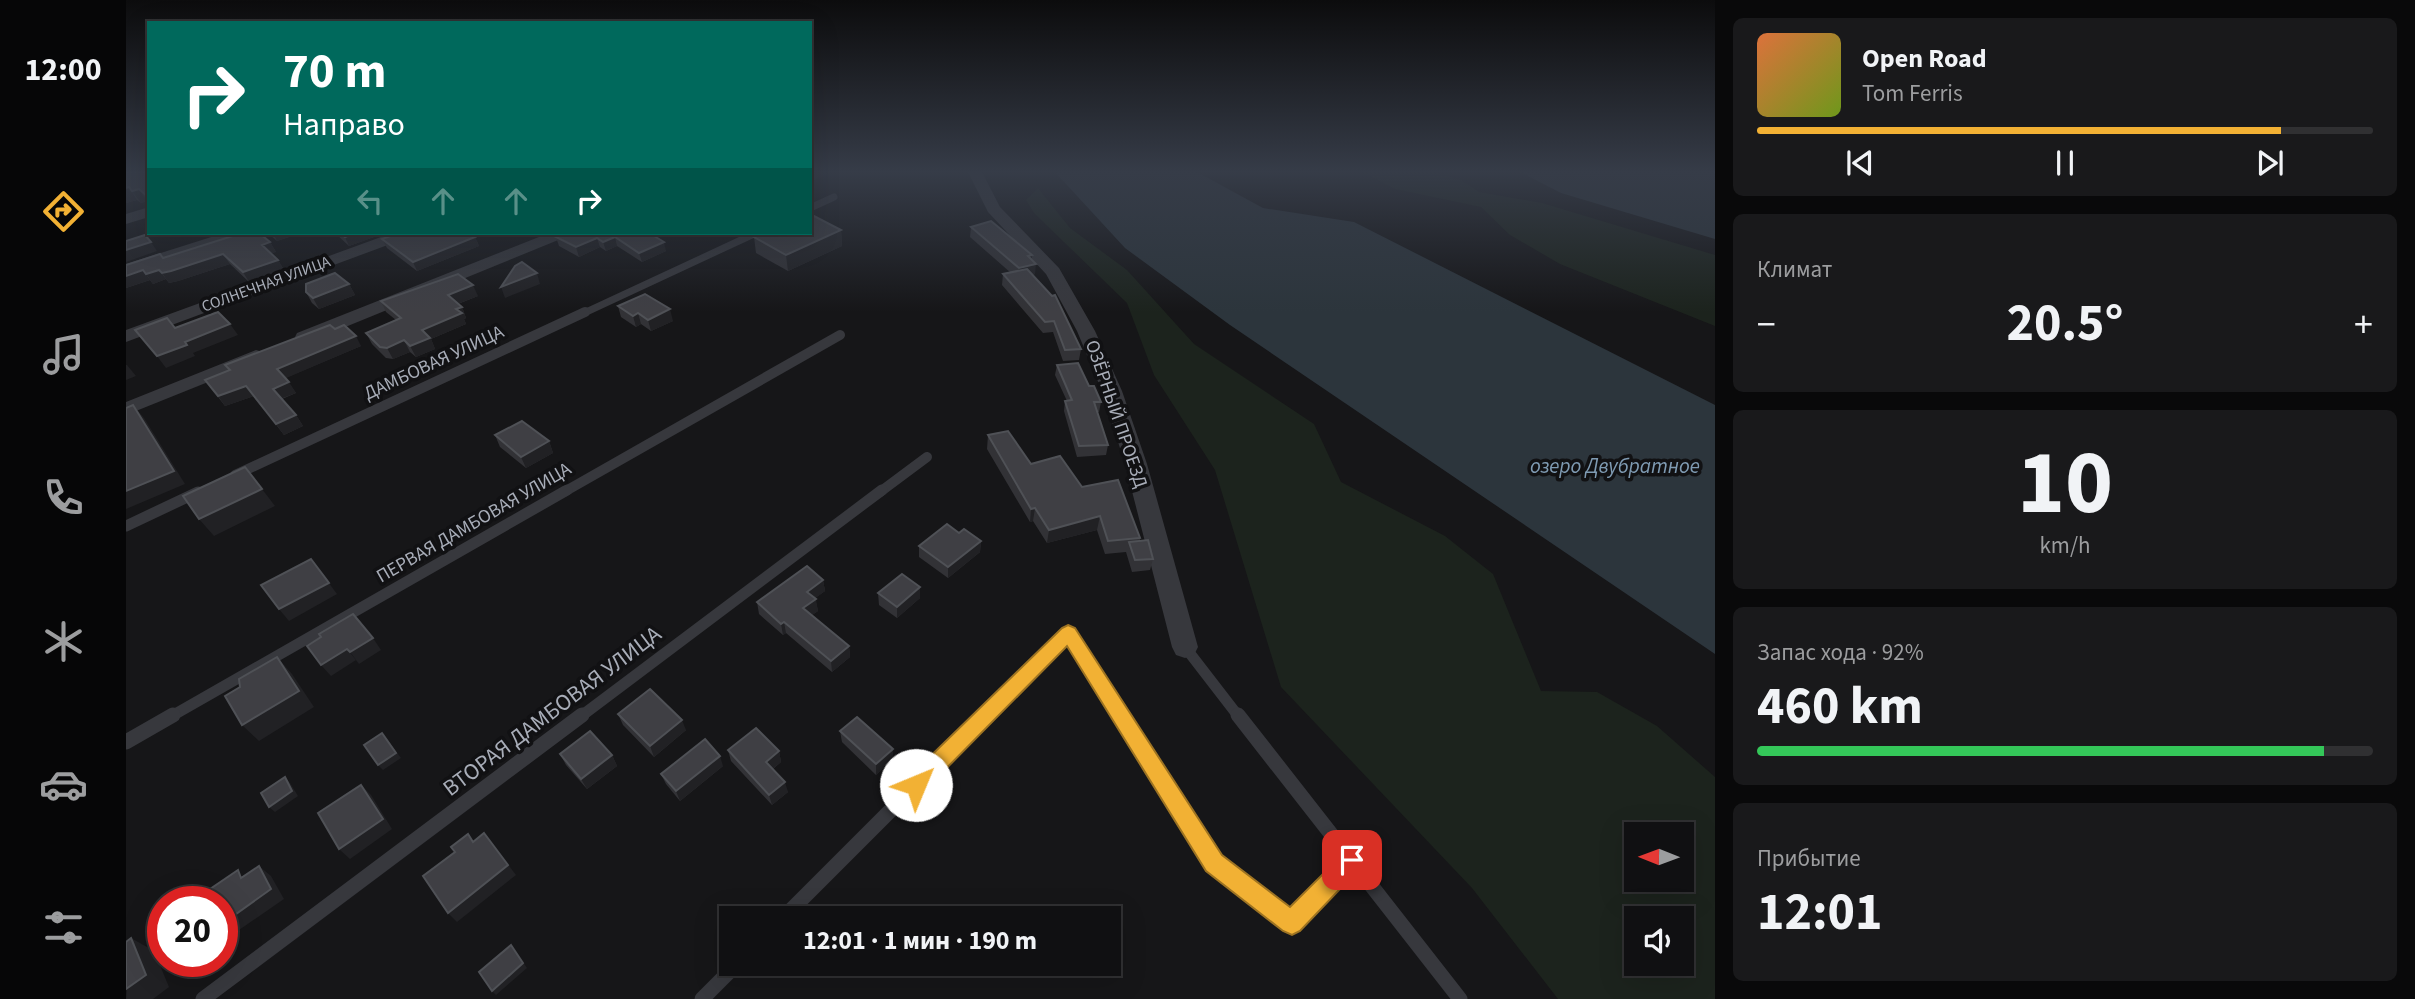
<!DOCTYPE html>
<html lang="ru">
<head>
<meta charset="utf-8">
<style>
	:root { --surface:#101012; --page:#19191b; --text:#f1f3f6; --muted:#9c9d9f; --line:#303032; --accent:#f2b134 }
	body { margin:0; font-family:"Source Sans 3",sans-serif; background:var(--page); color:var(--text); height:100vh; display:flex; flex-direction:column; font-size:26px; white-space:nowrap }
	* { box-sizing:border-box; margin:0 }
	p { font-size:23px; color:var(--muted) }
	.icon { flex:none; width:38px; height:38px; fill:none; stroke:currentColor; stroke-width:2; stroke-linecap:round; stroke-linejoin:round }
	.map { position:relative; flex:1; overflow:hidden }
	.details { display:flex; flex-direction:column; gap:18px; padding:18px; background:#09090a; width:700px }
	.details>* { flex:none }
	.guide { position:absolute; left:21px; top:21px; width:665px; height:214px; border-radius:0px; box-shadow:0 7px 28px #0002,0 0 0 2px var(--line); background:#00695c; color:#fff; overflow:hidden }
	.needle { width:46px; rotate:271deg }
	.tools { position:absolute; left:1498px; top:822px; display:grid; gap:14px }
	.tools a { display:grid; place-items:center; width:70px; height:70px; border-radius:0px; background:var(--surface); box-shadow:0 7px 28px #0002,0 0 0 2px var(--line); font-size:35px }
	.speed { position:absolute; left:21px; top:886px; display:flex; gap:14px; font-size:35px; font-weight:700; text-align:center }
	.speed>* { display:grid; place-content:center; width:91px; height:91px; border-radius:50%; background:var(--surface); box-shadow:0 7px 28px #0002,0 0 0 2px var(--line); line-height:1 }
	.speed .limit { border:10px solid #d22; background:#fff; color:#111 }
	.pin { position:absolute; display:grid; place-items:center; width:60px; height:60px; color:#fff; margin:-30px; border-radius:14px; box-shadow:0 4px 10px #0006 }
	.me { position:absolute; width:77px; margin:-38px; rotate:45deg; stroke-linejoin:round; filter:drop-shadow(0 0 5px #0008) }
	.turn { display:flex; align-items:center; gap:24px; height:147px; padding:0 21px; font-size:32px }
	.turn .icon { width:91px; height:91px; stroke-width:2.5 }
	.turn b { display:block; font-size:49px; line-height:60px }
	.lanes { display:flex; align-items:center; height:66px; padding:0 21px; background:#0003; justify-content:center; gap:35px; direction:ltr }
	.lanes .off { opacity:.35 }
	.big { font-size:52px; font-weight:700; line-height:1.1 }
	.details .card { flex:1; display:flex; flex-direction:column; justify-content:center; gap:10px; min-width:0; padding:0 24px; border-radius:10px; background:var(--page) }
	.details .dial { align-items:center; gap:0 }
	.dial b { font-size:91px; line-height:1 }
	.song { display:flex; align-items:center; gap:21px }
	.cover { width:84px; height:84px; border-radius:10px; background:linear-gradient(135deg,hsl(20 70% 55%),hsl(80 70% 35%)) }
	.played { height:7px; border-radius:4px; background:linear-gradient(90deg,var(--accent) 85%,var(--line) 85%) }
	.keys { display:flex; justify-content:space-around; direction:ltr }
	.heat { display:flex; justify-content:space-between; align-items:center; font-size:38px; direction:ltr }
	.charge { height:10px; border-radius:5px; background:linear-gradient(90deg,#34c759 92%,var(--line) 0) }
	.trip { position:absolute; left:593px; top:906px; width:402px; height:70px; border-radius:0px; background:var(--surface); box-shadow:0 7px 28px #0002,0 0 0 2px var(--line); font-weight:700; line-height:70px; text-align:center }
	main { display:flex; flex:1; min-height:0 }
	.dock { display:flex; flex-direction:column; width:126px; justify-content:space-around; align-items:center; background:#060607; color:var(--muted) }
	.dock .icon { width:49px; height:49px }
	.dock .on { color:var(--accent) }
	.dock b { font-size:32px; color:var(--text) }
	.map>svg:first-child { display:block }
</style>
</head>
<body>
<main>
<nav class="dock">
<b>12:00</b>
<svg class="icon on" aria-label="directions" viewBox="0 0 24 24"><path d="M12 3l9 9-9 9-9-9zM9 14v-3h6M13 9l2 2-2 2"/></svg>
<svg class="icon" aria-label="music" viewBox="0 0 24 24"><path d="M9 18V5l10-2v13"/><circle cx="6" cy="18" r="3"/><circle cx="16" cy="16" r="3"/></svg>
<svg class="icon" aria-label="phone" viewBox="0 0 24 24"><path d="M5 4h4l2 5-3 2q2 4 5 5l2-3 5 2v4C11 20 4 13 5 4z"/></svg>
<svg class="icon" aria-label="climate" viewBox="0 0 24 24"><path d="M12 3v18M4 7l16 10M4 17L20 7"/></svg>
<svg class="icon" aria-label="car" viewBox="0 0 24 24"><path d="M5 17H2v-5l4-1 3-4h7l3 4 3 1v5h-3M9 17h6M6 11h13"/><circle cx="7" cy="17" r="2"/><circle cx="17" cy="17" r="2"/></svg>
<svg class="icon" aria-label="filters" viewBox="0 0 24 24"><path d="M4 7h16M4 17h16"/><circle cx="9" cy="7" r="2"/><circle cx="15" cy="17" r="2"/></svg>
</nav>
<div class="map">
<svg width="1589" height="999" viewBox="0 0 1589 999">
	<rect width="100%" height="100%" fill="#161618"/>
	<g fill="#1c231d" fill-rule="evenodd">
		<path d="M1236,172H1308L1335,180L1353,192L1416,203L1589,255V326L1434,264L1384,235L1355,207L1269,189Z"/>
		<path d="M912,188L944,228L1001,270L1068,344L1188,424L1215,482L1319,536L1367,574L1415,691L1471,692L1531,726L1589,777V999H1432L1346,888L1155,687L1089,470L1028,375L1001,303L908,213L900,200ZM1510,835H1556V880H1510ZM1510,919H1556V964H1510Z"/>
	</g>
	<g fill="#2c353c">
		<path d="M929,172H1071L1137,208L1228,222L1589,405V654L1104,325L999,248Z"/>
		<path d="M1394,172H1589V239L1435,193Z"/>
	</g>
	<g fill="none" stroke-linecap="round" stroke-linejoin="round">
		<g stroke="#37383d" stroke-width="7">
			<path d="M684,208L708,197"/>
			<path d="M456,314L630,233"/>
		</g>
		<g stroke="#37383d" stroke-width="10">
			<path d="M109,475L459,312"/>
			<path d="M438,492L714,335"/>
			<path d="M754,492L801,457"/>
		</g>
		<g stroke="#37383d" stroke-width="11">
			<path d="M0,526L72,492"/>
			<path d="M1059,647L1113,717"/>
			<path d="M44,717L441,490"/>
			<path d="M454,717L756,490"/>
			<path d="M858,717L942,633L995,717"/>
		</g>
		<g stroke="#37383d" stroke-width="15">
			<path d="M994,715L1088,864L1166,923L1226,861"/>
			<path d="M1112,715L1334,999"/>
			<path d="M0,742L47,715"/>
			<path d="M656,919L860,715"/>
			<path d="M77,999L456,715"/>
			<path d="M576,999L611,964"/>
		</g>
		<g fill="#37383d" fill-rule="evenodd">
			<path d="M842,172H856L874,207L933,268L969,331L996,391L1021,464L1072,647L1068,655L1059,658L1050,655L1046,647L999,464L976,391L951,331L920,274L862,212Z"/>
			<path d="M23,207V217L0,224V214Z"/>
			<path d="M98,233H121L119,236L0,274V264Z"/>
			<path d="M266,233H288L286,236L0,342V330Z"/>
			<path d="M423,233H444L442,236L185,341L178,343L169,337L171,333Z"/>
			<path d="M130,350L137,352L139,356L137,360L0,415V402Z"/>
		</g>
	</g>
	<g fill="#323236">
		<path d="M0,172L23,173V203L21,201L15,203L11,200L0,203Z"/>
		<path d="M845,227L906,255V260L909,274L906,275L955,349L953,360L937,361L927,332L917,333L876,285L877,274L885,273L844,237Z"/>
		<path d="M715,230L716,246L662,271L630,253L628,237Z"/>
		<path d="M142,233H175L151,241Z"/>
		<path d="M209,233H259L223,246Z"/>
		<path d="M523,233L540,251L516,262L491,246L480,251L474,247L453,257L433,246L430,237Z"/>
		<path d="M349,237L353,246L291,271L261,248L256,239Z"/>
		<path d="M144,242L150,252L145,253L152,260L158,270L123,282L104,264L52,281L43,283L40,279L27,284L24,280L0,288V265L37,258Z"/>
		<path d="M223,284L229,295L193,309L186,303L180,292Z"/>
		<path d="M352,296L332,304L336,307L340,318L338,319L340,324L305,339L309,349L290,357L284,352L267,359L260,358L246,344L240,333L270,320L260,312L255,301Z"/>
		<path d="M492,306L547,321L525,331L515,324L510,327L495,317Z"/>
		<path d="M209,329L235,346L159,378L170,393L156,399L170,415L177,426L158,435L128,396L99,406L79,380L103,371L99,365Z"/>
		<path d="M931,365L963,386L975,402L973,412H971L982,445L980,455L951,457L938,411L939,401H941L929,375Z"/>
		<path d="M369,435L423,441L427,453L400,468L374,447Z"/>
		<path d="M862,435L905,464L956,487L1014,538V541L1027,559L1024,570L1006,572L1000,552L979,554L971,530L921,543L907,521L904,522L861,449Z"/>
		<path d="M833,533L855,541L854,552L822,578L793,557V546Z"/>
		<path d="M697,580L699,591L689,598L692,611L686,615L723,646L724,657L706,672L660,633L657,635L633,614L631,602Z"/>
		<path d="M752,593L794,598L771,618L753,605Z"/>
		<path d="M492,714L560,730L528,757L497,725Z"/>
		<path d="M714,731L767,759L750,775L716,742Z"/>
		<path d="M602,750L653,751L655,762L647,769L662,792L646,805L605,761Z"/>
		<path d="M434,754L486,755L491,766L461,789L440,765Z"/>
		<path d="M597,766L554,801L540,784L535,774Z"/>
	</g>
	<g fill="#212124">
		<path d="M687,172H706L684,182V173Z"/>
		<path d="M3,187L11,200L0,203V188Z"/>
		<path d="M13,189L21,201L15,203L6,191Z"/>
		<path d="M715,230L716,246L662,271L660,255Z"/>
		<path d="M147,233H175L151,241Z"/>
		<path d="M229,233H259L223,246L219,237Z"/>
		<path d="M349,237L353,246L291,271L287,262Z"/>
		<path d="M489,237L491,246L480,251L477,242Z"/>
		<path d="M471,238L474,247L453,257L450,247Z"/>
		<path d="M25,242L31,251L0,262V250Z"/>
		<path d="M144,242L150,252L142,254L136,245Z"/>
		<path d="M538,242L540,251L516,262L513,253Z"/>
		<path d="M97,254L104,264L52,281L43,283L36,273Z"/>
		<path d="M906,255L905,265L910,264L909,274L892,278L893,268L902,256Z"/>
		<path d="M152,260L158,270L123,282L117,272Z"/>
		<path d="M17,270L24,280L0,288V276Z"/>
		<path d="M33,270L40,279L27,284L20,274Z"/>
		<path d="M411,273L414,284L379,298L375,287Z"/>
		<path d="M223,284L229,295L193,309L187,298Z"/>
		<path d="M347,285L352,296L326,306L322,295Z"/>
		<path d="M336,307L340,318L338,319L340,324L305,339L309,349L290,357L284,346L296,330Z"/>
		<path d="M544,309L547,321L525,331L522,320Z"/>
		<path d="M512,313L515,324L510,327L507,316Z"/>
		<path d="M104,324L112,335L67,353L69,356L40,368L31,356L59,342Z"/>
		<path d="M230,336L235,346L158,379L151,369Z"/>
		<path d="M278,340L284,352L267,359L261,348Z"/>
		<path d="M0,365H1L10,376L0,380Z"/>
		<path d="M163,382L170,393L154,399L147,389Z"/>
		<path d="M120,386L128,396L99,406L92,396Z"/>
		<path d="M7,405L18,418L59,484L0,509V491Z"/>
		<path d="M170,415L177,426L158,435L150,424Z"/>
		<path d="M423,441L427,453L400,468L395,457Z"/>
		<path d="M136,489L149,506L88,536L73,519Z"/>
		<path d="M909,508L907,521L904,522L905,509Z"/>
		<path d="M974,516L971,530L921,543L923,530Z"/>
		<path d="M855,541L854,552L822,578V567Z"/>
		<path d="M185,559L211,594L163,621L153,609Z"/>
		<path d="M697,580L699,591L683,603L681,592Z"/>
		<path d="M794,587V598L771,618V607Z"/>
		<path d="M690,599L692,611L679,620L677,608Z"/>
		<path d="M658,622L660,633L657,635L655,624Z"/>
		<path d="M247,638L255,650L233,664L224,652Z"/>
		<path d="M723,646L724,657L706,672L705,661Z"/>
		<path d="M221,649L230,660L205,676L195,665Z"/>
		<path d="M151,657L166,674L188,707L133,741L116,725Z"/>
		<path d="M556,720L560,730L528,757L524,746Z"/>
		<path d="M256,733L275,758L257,770L252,765Z"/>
		<path d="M767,749V759L750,775V764Z"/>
		<path d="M653,751L655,762L643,772L640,762Z"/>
		<path d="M486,755L491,766L461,789L455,779Z"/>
		<path d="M594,756L597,766L554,801L550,791Z"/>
		<path d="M159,777L164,783L172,796L149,812L143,807Z"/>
		<path d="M659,782L662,792L646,805L643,795Z"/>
		<path d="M235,785L245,795L266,829L224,859L213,849Z"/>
		<path d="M358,833L390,875L331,922L322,913Z"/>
		<path d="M133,866L145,876L158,899L100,939L96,937V924Z"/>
		<path d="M5,938L28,951L43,987L27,999H0Z"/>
		<path d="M385,945L401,968L370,995L366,991Z"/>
	</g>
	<g fill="#3f3f44" stroke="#4f5156" stroke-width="2">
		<path d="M0,172L23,173V195H20L13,189L6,191L3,187L0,188Z"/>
		<path d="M684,214L715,230L660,255L628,237L637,233H684Z"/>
		<path d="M865,221L906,255L902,256L910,264L893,268L845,227Z"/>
		<path d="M116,233H133L144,242L136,245L152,260L117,272L97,254L45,271L36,273L33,270L20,274L17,270L0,276V265L34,254L37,258Z"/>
		<path d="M214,233H229L219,237Z"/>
		<path d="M273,233H343L349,237L287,262L256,239Z"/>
		<path d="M439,233H523L538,242L513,253L489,237L477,242L471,238L450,247L430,237Z"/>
		<path d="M19,235L25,242L0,250V241Z"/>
		<path d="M396,262L411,273L375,287L389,266Z"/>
		<path d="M901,269L926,296L929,295L955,349L939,350L928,321L919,322L877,274Z"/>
		<path d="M209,273L223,284L187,298L180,292V284Z"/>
		<path d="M332,274L347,285L322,295L336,307L330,309L336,313L296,330L304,338L284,346L278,340L261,348L254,347L240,333L275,318L255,301Z"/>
		<path d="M519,294L544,309L522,320L512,313L507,316L492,306Z"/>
		<path d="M92,312L104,324L59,342L61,345L31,356L9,330L41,318L49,328Z"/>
		<path d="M204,325L209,329L218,325L230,336L151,369L163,382L147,389L170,415L150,424L120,386L92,396L79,380L104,370L99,365Z"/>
		<path d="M952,363L963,386H968L975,402H968L982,445L953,446L939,401L946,400L931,365Z"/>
		<path d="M7,405L48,471L0,491V408Z"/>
		<path d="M396,421L423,441L395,457L369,435Z"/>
		<path d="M882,431L905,464L934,456L956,487L992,480L1014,538L982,541L974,516L923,530L909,508L905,509L862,435Z"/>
		<path d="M119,467L136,489L73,519L57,496Z"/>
		<path d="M821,524L833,533L838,529L855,541L822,567L793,546Z"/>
		<path d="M1022,540L1027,559L1009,560L1003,542Z"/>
		<path d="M185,559L203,583L153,609L135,585Z"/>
		<path d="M681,566L697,580L681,592L690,599L677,608L723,646L705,661L658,622L655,624L631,602Z"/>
		<path d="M776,574L794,587L771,607L752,593Z"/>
		<path d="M227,614L247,638L224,652L221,649L195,665L181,646L195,637L193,634Z"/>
		<path d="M151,657L173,691L116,725L99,696L114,687L113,679Z"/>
		<path d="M524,689L556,720L524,746L492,714Z"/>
		<path d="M731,717L767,749L750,764L714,731Z"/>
		<path d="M630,728L653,751L640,762L659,782L643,795L602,750Z"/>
		<path d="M464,731L486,755L455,779L434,754Z"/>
		<path d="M256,733L270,753L252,765L238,745Z"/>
		<path d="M579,739L594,756L550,791L535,774Z"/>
		<path d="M159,777L166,791L143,807L135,793Z"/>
		<path d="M235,785L257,819L213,849L192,813Z"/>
		<path d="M358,833L382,865L322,913L297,876L329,852L325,847L342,834L347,842Z"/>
		<path d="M133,866L145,889L96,924V901H72L71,898L112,870L115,878Z"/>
		<path d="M5,938L20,975L0,989V942Z"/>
		<path d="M385,945L397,963L366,991L353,972Z"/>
	</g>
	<linearGradient id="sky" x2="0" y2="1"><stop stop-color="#0c0c0d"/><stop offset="0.55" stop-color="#363c48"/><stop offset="1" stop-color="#363c48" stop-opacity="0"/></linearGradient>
	<rect width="1589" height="312" fill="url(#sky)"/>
	<path fill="#f2b134" stroke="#9d7322" stroke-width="2" d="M942,625L949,628L1096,855L1164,907L1218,853L1226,849L1234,853L1237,860L1234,868L1174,931L1166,935L1157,931L1080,871L941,646L797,792L790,795L782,792L779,785L782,778L936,628Z"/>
	<g text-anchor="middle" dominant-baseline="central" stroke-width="7" stroke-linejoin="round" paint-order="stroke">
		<g font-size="16" fill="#a8adb8" stroke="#111113">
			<text transform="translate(140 284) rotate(-20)">СОЛНЕЧНАЯ УЛИЦА</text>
		</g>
		<g font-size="19" fill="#a8adb8" stroke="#111113">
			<text transform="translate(308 363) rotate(-25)">ДАМБОВАЯ УЛИЦА</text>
			<text transform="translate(990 414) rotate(71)">ОЗЁРНЫЙ ПРОЕЗД</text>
			<text transform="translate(348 523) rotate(-30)">ПЕРВАЯ ДАМБОВАЯ УЛИЦА</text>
		</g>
		<g font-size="21" font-style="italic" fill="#7f9bb3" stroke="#111113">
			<text x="1489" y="466">озеро Двубратное</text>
		</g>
		<g font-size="23" fill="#a8adb8" stroke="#111113">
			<text transform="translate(426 711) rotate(-37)">ВТОРАЯ ДАМБОВАЯ УЛИЦА</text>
		</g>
	</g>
</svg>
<div class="tools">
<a><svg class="needle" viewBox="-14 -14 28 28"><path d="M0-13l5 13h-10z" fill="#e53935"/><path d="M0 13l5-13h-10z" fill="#9c9d9f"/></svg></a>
<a><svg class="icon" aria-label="sound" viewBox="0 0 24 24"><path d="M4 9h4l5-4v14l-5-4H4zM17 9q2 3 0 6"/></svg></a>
</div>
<div class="speed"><div class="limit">20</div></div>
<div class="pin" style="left:1226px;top:860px;background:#d93025"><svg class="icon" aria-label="arrive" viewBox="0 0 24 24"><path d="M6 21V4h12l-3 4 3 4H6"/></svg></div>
<svg class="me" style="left:790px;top:785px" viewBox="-20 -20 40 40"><circle r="19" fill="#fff"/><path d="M0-13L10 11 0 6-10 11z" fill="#f2b134"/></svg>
<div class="trip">12:01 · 1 мин · 190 m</div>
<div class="guide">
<div class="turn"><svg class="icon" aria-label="right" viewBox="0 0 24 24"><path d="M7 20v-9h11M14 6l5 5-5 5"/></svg><div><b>70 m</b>Направо</div></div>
<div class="lanes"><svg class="icon off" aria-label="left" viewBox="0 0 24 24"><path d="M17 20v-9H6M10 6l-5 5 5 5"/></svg><svg class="icon off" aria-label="ahead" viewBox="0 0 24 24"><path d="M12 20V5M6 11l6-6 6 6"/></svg><svg class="icon off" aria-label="ahead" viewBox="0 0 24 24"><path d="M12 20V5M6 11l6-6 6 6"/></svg><svg class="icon" aria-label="right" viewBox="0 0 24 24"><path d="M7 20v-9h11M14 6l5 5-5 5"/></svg></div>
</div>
</div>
<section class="details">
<div class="card">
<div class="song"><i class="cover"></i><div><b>Open Road</b><p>Tom Ferris</p></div></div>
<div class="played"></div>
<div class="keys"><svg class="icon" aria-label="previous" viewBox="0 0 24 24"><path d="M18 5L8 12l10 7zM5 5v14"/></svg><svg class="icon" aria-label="pause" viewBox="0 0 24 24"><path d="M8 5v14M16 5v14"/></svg><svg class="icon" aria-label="next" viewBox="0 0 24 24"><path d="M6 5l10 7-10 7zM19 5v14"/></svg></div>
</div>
<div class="card"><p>Климат</p>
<div class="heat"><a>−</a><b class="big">20.5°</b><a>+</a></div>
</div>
<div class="card dial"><b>10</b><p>km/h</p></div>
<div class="card"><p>Запас хода · 92%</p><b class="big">460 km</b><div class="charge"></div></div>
<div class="card"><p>Прибытие</p><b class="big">12:01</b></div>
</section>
</main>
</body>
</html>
